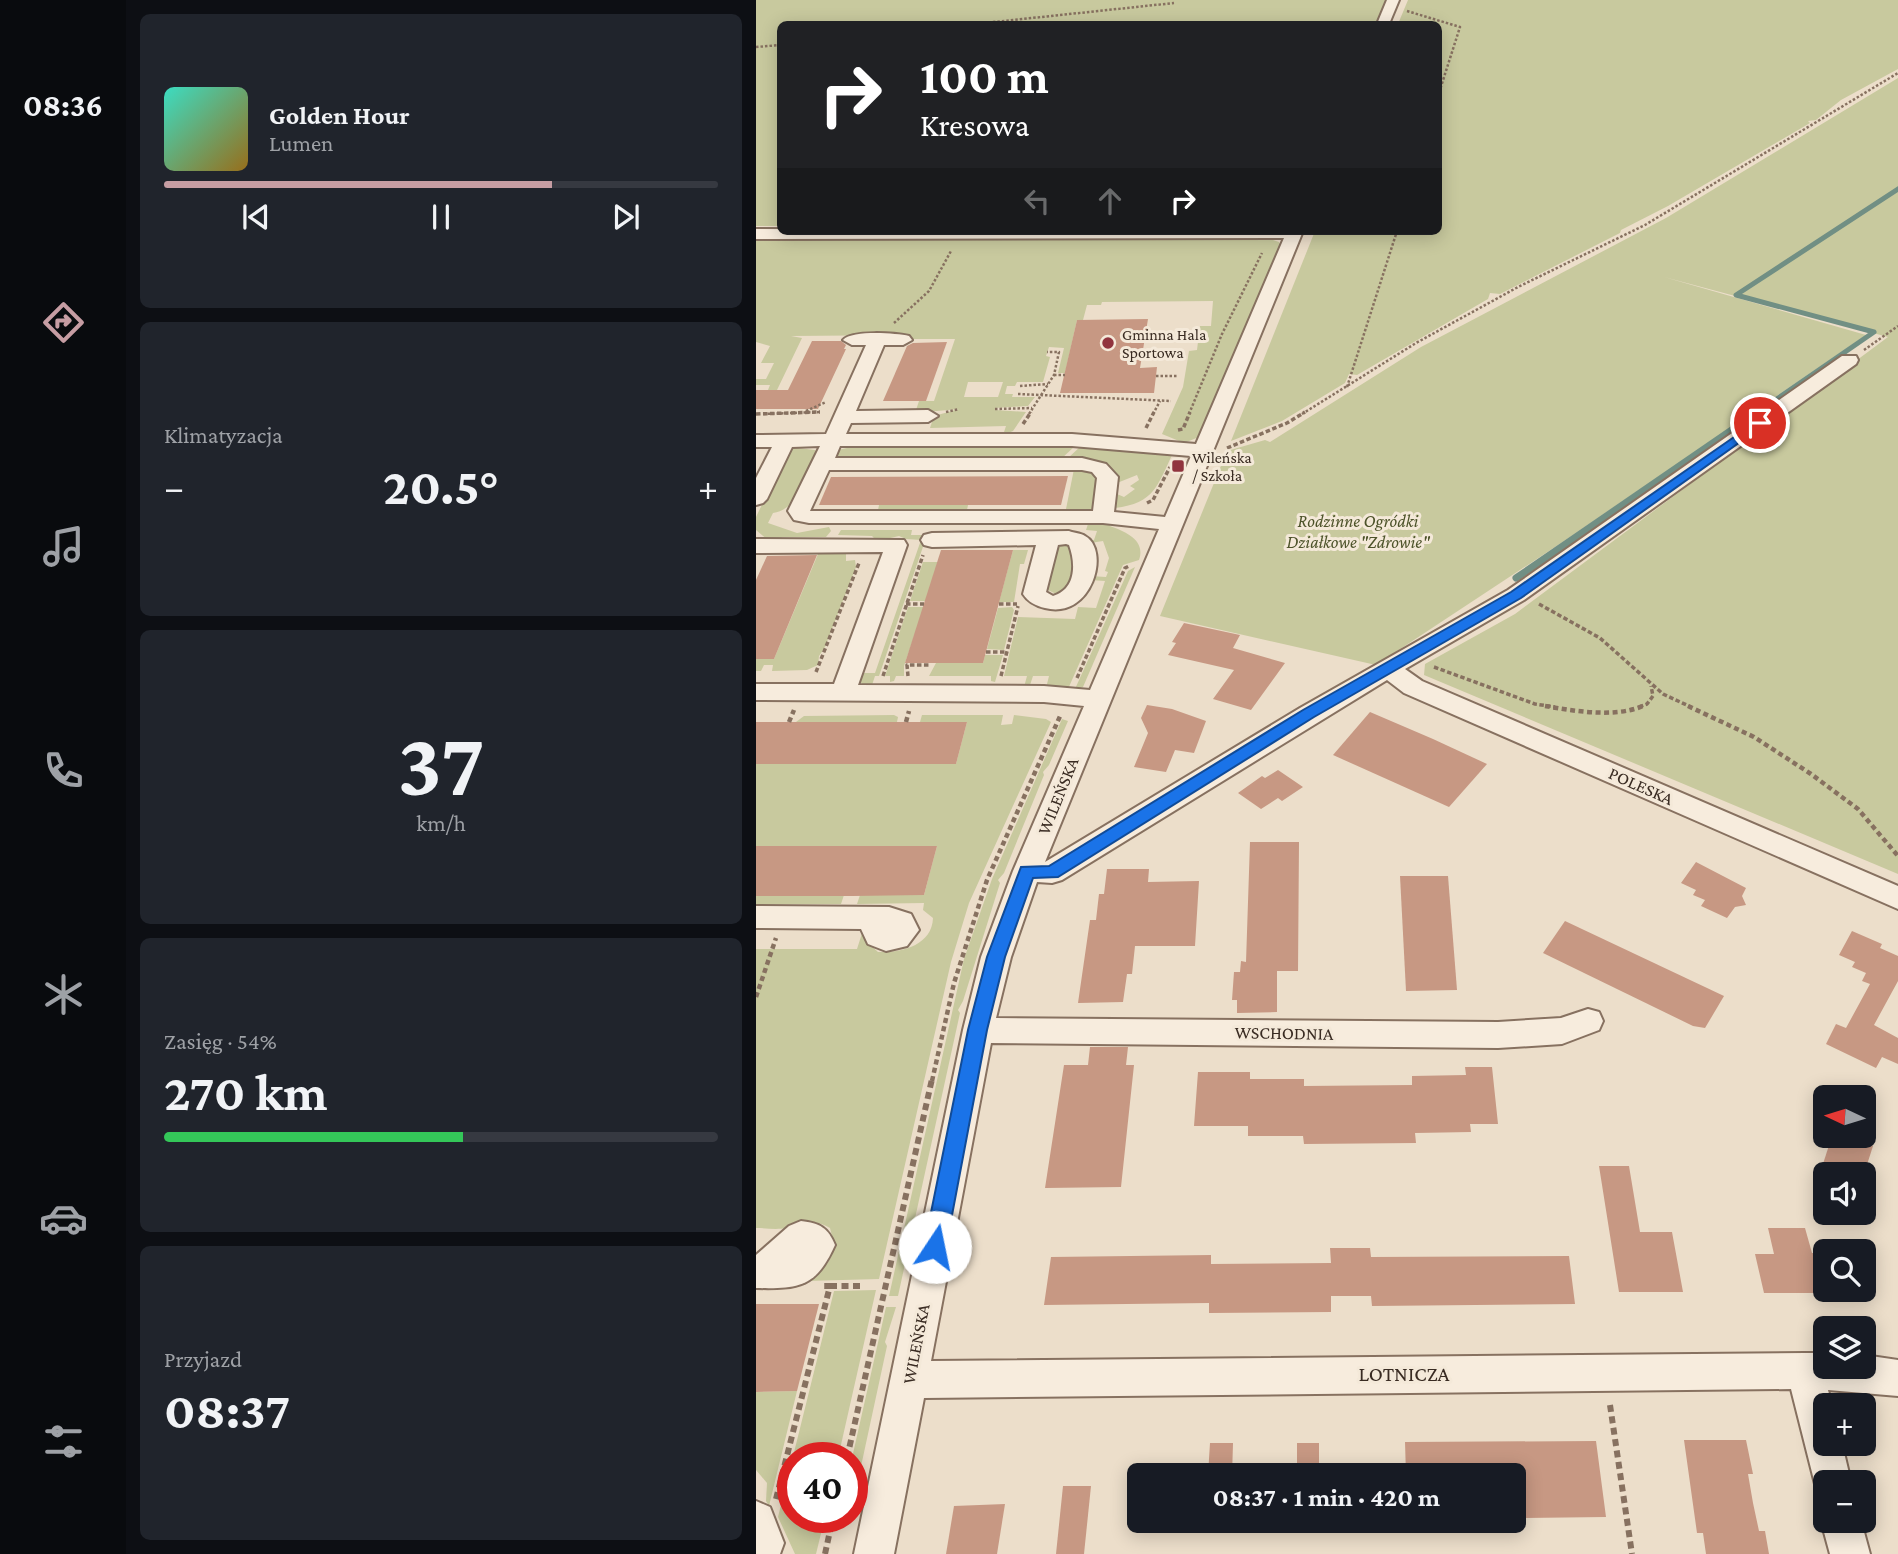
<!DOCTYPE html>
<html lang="pl">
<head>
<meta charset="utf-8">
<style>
	:root { --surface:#171b24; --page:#20242c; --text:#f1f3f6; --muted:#9ea1a6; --line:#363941; --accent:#c69da3 }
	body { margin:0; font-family:"Crimson Pro",serif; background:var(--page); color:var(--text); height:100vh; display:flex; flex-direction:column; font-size:26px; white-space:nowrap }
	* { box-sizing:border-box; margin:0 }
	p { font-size:23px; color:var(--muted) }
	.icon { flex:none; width:38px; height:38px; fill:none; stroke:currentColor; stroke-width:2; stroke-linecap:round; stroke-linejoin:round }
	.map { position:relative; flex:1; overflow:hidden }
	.details { display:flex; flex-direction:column; gap:14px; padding:14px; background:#0d0f14; width:630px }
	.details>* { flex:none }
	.guide { position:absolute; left:21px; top:21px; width:665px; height:214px; border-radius:10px; box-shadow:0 4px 18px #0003; background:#202124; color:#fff; overflow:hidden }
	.needle { width:46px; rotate:274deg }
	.buttons { position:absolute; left:1057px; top:1085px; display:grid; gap:14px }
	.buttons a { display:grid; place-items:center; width:63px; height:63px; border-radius:10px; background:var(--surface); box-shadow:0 4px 18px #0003; font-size:35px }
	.speed { position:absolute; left:21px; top:1442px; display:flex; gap:14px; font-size:35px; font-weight:700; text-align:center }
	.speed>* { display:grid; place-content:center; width:91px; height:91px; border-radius:50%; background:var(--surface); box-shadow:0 4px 18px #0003; line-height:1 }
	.speed .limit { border:10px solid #d22; background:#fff; color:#111 }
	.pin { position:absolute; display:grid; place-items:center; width:60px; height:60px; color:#fff; margin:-30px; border:4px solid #fff; border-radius:50%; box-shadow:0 2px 7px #0007 }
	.me { position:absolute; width:77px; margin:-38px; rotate:11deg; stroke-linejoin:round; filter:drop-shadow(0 0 5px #0008) }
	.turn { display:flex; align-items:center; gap:24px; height:147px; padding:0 28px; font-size:32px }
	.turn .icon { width:91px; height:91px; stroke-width:2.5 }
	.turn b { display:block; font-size:49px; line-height:60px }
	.lanes { display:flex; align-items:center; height:66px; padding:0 28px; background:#0003; justify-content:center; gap:35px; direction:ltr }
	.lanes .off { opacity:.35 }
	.big { font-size:52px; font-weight:700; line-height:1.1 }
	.details .tile { flex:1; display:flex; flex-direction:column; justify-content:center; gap:10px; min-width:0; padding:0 24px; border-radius:10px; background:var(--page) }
	.details .dial { align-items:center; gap:0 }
	.dial b { font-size:91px; line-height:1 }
	.song { display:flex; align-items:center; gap:21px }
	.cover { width:84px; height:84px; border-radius:10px; background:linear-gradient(135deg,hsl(170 70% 55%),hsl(40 70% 35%)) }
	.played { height:7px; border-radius:4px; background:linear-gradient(90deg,var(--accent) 70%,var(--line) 70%) }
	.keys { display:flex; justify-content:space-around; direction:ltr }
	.heat { display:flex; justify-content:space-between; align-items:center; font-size:38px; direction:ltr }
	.charge { height:10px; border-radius:5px; background:linear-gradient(90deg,#34c759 54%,var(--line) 0) }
	.trip { position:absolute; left:371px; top:1463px; width:399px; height:70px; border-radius:10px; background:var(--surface); box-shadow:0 4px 18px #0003; font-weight:700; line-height:70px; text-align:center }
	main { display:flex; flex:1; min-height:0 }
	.menu { display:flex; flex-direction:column; width:126px; justify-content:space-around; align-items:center; background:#090b0e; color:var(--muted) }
	.menu .icon { width:49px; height:49px }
	.menu .current { color:var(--accent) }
	.menu b { font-size:32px; color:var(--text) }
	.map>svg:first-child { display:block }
</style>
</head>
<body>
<main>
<nav class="menu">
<b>08:36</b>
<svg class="icon current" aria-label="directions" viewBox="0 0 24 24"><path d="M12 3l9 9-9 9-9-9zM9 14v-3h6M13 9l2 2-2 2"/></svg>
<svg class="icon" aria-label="music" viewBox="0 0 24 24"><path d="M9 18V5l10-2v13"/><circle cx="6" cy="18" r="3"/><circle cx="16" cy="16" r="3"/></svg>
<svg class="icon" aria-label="phone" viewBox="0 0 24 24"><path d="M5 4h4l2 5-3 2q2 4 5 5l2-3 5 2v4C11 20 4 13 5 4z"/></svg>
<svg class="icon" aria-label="climate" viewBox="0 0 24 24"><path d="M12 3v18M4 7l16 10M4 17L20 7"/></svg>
<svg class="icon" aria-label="car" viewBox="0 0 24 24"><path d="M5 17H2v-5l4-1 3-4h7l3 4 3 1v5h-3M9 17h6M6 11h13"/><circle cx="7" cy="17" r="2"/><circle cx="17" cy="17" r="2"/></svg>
<svg class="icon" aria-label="filters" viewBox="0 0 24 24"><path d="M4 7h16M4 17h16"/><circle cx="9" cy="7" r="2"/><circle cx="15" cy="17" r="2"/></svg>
</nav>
<section class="details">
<div class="tile">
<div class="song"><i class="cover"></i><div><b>Golden Hour</b><p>Lumen</p></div></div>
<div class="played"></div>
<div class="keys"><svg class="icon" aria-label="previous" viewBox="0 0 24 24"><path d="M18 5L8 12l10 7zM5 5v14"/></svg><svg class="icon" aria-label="pause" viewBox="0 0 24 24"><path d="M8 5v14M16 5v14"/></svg><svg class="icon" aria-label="next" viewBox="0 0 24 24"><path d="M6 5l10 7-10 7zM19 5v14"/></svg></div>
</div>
<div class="tile"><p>Klimatyzacja</p>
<div class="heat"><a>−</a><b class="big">20.5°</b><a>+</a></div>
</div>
<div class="tile dial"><b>37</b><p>km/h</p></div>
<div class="tile"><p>Zasięg · 54%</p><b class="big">270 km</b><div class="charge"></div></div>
<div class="tile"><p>Przyjazd</p><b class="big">08:37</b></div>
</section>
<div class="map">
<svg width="1142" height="1554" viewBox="0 0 1142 1554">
	<rect width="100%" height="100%" fill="#ecdeca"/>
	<g fill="#c8c99e" fill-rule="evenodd">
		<path d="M0,0H630L620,24H24V226H0Z"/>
		<path d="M652,0H1142V69L1085,100L1060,120L1052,121L1054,123L912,206L865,230L864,233L744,294L734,293L732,299L601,375L593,374L589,383L526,421L475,441L559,231H682V24H642Z"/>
		<path d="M1142,78V874L668,675L669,664L759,614L1132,337L908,277L1110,335L805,543L620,665L404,616L471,451L509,440L514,442L665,347L910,218Z"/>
		<path d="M0,237H508L523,242L526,247L443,437L428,443L406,434L427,387L433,351L441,350L444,326H455L457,301L346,302L345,305H331L327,320H321L309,373H302L308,348L293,347L290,356L294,357L287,382H261L259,386H251L249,394H257L256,397H279L272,406L239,408V410L270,412L257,431L247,435L250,426L174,428L178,416L203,409L159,413L163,401H178L199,339H152L154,335L35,336L46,338L21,390H12L14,385H0V379H10L18,363H5L14,346L0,342ZM212,382H247L242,397H208Z"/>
		<path d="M104,445L319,446L305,459H76L82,450Z"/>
		<path d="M325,446L417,453C401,486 399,503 359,508L361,494L368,497L379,489L374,486L383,480L381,475L361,483L359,472L340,461L311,459Z"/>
		<path d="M34,447L59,450L61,455C51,476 43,509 17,513L12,523L41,533L73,527L75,531L70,537H27L13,541L0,530V517Z"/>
		<path d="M318,469L336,472L341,478L336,510L310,509Z"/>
		<path d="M123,505H212L211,510H122Z"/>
		<path d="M339,521L353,524L354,526C370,532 390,540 383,560L367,565L312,689L290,688L293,676H277L273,688L268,687L271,676H248L262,617L319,619L322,607L340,608L349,581L333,580L334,576L350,577L352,572L349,571L353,558L347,541L328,544V541L338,540L341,531L330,530L332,524Z"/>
		<path d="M85,530H156L155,535H171L123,676H119L115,688L107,685L102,679V673H119L165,540L150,539L143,536L121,541L116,536L82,535Z"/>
		<path d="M305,544H315L321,564L315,589L300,594L292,590L301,547Z"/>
		<path d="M257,550H272L268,564H264L258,602H243Z"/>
		<path d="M62,554H90V561L99,560L100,567L69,647L63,656L62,665L51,670L16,671L17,665H8L5,671H0V659H18Z"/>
		<path d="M167,562H182L170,601H154Z"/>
		<path d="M379,567L327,687L319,689L372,571Z"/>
		<path d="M152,607H168L148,666V676H140L138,681L134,682V676H129Z"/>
		<path d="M256,607L258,610L248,650L231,649L242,608Z"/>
		<path d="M229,655H247L239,682L235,681V676H173L180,663H227Z"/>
		<path d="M138,715L142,717L141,722H40L48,716Z"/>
		<path d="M166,715H247L245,725L256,724L258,715L290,719L295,722L213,903L195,962L123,1279L50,1281C73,1266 82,1257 74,1228C56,1218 47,1223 29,1228C21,1230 9,1228 0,1228V949H101L108,927L110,941L122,952C144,953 176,946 177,918L167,910L168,903L101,904L104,895H168L181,846H0V764H200L211,722H164Z"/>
		<path d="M306,719L312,721L293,765L287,772L288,775L248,873L242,880L244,883L207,1001L202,1010L204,1013L142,1296H133L208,959L236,879Z"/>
		<path d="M88,895L85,904H0V896Z"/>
		<path d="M120,1290L82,1458H37V1517H69L60,1554H39L22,1517L78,1291Z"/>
		<path d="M130,1307H140L129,1342L131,1346L96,1508V1458Z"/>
		<path d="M41,1391L13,1506L10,1501L11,1483L0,1470V1392Z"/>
	</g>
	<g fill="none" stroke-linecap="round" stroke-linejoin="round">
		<path stroke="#718f84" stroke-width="5" d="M999,414L1118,332L980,295L1142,189"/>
		<path stroke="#718f84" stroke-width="7" d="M760,578L1002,412"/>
	</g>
	<g fill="#c79883">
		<path d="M392,319L384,368L401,367L398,393H304L321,320Z"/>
		<path d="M56,341H85L90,345L88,349H90L62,409H0V390H32Z"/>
		<path d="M191,342L170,401H127L151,346L157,343Z"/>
		<path d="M312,476L305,505H63L75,477Z"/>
		<path d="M185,550H257L227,663H149Z"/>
		<path d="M61,555L18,659H0V580L11,556Z"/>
		<path d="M428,623L484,635L477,648L529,663L495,710L457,699L478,670L412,655L420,643L416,642Z"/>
		<path d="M391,705L416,709L450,721L438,753L419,750L410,772L378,767L392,733L385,718Z"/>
		<path d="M614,712L677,739L731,764L693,807L577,755Z"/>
		<path d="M0,722H211L200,764H0Z"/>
		<path d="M522,770L547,787L526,801L522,798L505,809L482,793L506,776L509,778Z"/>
		<path d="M494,842H543L542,971H521V1012L481,1013V1000H476L478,972H484L485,961L490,962Z"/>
		<path d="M0,846H181L168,895L97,896H0Z"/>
		<path d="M940,862L990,888L986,896L990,905L979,907L971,918L945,906L949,900L937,895L940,890L925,883Z"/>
		<path d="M351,869H393L392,882L443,881L439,946H379L376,974H371L367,1002L322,1003L334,920H340L343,894H348Z"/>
		<path d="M644,876H692L701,990L650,991Z"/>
		<path d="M809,921L968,996L949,1028L937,1026L787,953Z"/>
		<path d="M1096,931L1126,944L1124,948L1142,956V981L1118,1025L1142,1038V1064L1126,1057L1120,1068L1070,1044L1080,1024L1090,1028L1114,984L1106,981L1110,973L1096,967L1099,962L1083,955Z"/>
		<path d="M334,1047H372L370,1065H378L365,1187L289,1188L308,1065H332Z"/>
		<path d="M709,1067H736L742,1124H714L715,1132L659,1133L660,1143L548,1144L547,1136H492V1126H438L442,1072H494V1079H548V1086L656,1085V1076L710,1075Z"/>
		<path d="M1076,1136H1092L1117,1146L1108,1174H1083L1066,1167Z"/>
		<path d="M843,1166H873L884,1232H916L927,1292H863Z"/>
		<path d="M1012,1228H1049L1056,1253H1069V1293H1008L999,1254H1018Z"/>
		<path d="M574,1248H614L615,1257L813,1256L819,1304L616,1306L615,1296H575V1312L453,1313V1303L288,1305L295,1257L455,1255V1264L575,1263Z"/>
		<path d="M0,1304H63L41,1391L0,1392Z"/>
		<path d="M928,1440H990L997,1474H992L997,1503L1003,1531H1009L1013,1554H950L947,1533H941Z"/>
		<path d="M840,1441L850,1517L758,1518V1475H650L649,1442Z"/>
		<path d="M454,1443H477L476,1475H452Z"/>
		<rect x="541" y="1443" width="22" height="32"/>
		<path d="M307,1486H335L328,1554H300Z"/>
		<path d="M249,1504L241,1554H190L198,1506Z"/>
	</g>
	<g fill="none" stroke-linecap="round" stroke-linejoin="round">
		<g stroke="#877160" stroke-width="4">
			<g id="minor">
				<path d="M631,0H643L633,24H621Z"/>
				<path d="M0,229L547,231L289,862L544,708L752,590L1086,356H1100L1102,360L1100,364L768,600L649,669L666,681L1142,886V909L648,693L631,680L306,880L296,883L281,882L255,957L240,1018L742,1022L805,1018L832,1009L843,1012L847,1021L843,1030L806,1044L742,1048L235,1043L175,1361L1049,1353H1069V1367H1108V1355L1142,1360V1396L1072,1390L1076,1405H1069V1444H1086L1095,1482H1069V1499L1062,1496L1035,1389L168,1398L138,1554H98L207,1030L225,957L257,871L328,706L288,702L0,700V684H78L127,552L0,553V539L148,540L151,545L102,685L288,686L334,690L403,529L347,523H53L38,520L32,511L64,446L36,447L11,499L7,503L0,505V478L16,447H0V435L70,434L110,345H96L87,340C96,330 139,333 153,336L156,340L147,345H128L100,411L172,410L182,416L172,422L95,423L90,434H316L440,444L528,238L0,239ZM84,446H316L435,456L409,517L358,512L362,477L350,464L326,458H79ZM73,470H326L336,472L341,478L337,511H54Z"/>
				<path d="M313,531C318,533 325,533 329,536C355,550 336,620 289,608C280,606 272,602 267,594L280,545L176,547L168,545L165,540L168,535L176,533ZM310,544L313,545C320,564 320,589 297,596L290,592L302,545Z"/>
				<path d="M0,906L133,907L155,914L163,930L151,946L130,951L112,944L105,929L0,928Z"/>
				<path d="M45,1221C64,1223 72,1228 79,1245C60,1287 44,1289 0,1288V1255L33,1226Z"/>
				<path d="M0,1501L14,1507L28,1543L24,1554H0Z"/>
				<path d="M1069,1511V1521H1105L1114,1554H1074L1065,1521Z"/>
			</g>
		</g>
		<g stroke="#877160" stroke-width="2.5" stroke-dasharray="2.5 2" stroke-linecap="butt">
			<path d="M651,11L704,27L682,96"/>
			<path d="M219,24L418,3"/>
			<path d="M0,47L24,45"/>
			<path d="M138,323L173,291L195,251"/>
			<path d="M1108,350L1142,326"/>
			<path d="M298,375H309"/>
			<path d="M400,376H422"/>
			<path d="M264,386L292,384"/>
			<path d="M591,387L641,231"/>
			<path d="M262,394L415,401"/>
			<path d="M239,409L276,408"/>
			<path d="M50,411L70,402"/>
			<path d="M190,412L203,409"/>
			<path d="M7,414L65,412"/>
			<path d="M273,414L298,375L303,352H291"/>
			<path d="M397,414L404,401"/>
			<path d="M433,414L466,334L506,253"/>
			<path d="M546,414L660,343L762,287L889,225L1142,73"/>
		</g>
		<g stroke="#877160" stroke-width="3.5" stroke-dasharray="4.5 2.5" stroke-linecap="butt">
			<path d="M0,414L64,412"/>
			<path d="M267,424L275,412"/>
			<path d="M390,428L398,412"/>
			<path d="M422,430L427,429L434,412"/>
			<path d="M471,448L531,423L549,412"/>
			<path d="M391,503L397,500L414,467"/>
			<path d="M150,604H168"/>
			<path d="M243,604H261"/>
			<path d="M783,604L844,638L907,694L935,707"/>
			<path d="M230,652H251"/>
			<path d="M678,667L779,704L799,707"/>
			<path d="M60,672L103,563"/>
			<path d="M127,676L167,555"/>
			<path d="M152,676L151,665H174"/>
			<path d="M245,676L262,606"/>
			<path d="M321,678L369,568L373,566"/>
			<path d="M883,707L891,704L897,696L895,686"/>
		</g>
		<g stroke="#877160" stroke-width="4.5" stroke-dasharray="5 3.5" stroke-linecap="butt">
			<path d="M789,706C818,711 859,718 887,706"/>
			<path d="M932,706L998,737L1055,774L1102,809L1142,856"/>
			<path d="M33,722L38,710"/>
			<path d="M150,722L153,711"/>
			<path d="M0,997L20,938"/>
			<path d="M176,1081L198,983L231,880L305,714"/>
		</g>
		<g stroke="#877160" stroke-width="6" stroke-dasharray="7 4.5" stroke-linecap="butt">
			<path d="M74,1286H108"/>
			<path d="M854,1405L876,1554"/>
			<path d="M91,1458L176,1079"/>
			<path d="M20,1499L74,1286H64"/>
			<path d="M69,1554L77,1517"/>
		</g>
		<use href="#minor" fill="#f7ecdd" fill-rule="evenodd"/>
	</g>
	<path fill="#1a73e8" stroke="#114b97" stroke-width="2" d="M1004,419L1008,420V425L765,598L558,717L302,877L277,878L249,957L231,1030L190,1247L186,1254L179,1257L172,1254L168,1247L212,1030L231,957L265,867L293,866L547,710L755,592Z"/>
	<g fill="#91343e" stroke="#f4e9d9" stroke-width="2.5">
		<circle cx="352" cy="343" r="7"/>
		<rect x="415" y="459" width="14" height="14" rx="3.5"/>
	</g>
	<g text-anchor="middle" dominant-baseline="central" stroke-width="6" stroke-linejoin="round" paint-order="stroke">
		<g font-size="16" fill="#392b22" stroke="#f4e9d9" text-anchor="start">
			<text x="366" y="334">Gminna Hala<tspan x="366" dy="18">Sportowa</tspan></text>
			<text x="436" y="457">Wileńska<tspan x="436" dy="18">/ Szkoła</tspan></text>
		</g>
		<g font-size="18" font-style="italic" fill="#4d532a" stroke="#f4e9d9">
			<text x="602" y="521">Rodzinne Ogródki<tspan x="602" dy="21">Działkowe "Zdrowie"</tspan></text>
		</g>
		<g font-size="18" fill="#392b22" stroke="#f4e9d9">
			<text transform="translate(885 786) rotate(24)">POLESKA</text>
			<text transform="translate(302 796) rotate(-68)">WILEŃSKA</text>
			<text transform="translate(528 1033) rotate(1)">WSCHODNIA</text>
			<text transform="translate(160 1344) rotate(-79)">WILEŃSKA</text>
		</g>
		<g font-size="21" fill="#392b22" stroke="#f4e9d9">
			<text x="648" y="1374">LOTNICZA</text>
		</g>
	</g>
</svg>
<div class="buttons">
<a><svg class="needle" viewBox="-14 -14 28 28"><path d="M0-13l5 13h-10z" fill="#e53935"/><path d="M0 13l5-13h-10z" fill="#9ea1a6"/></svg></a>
<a><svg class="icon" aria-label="sound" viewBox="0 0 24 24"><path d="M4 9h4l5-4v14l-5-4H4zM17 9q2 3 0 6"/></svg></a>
<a><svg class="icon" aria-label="search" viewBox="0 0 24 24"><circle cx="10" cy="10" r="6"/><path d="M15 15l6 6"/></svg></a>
<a><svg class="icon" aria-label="layers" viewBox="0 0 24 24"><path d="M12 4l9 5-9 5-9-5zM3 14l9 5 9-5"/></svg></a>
<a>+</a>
<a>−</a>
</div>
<div class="speed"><div class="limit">40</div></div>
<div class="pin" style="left:1004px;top:423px;background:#d93025"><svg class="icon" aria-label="arrive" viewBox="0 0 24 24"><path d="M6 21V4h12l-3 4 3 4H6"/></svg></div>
<svg class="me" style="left:179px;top:1247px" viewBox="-20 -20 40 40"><circle r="19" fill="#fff"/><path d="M0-13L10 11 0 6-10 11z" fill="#1a73e8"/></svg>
<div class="trip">08:37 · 1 min · 420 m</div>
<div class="guide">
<div class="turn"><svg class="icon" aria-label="right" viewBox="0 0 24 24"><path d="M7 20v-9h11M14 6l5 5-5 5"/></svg><div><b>100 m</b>Kresowa</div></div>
<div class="lanes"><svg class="icon off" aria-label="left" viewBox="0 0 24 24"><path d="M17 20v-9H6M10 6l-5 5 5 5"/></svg><svg class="icon off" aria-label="ahead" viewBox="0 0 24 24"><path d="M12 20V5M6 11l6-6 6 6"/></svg><svg class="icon" aria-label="right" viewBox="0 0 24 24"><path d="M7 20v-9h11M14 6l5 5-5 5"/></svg></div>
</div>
</div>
</main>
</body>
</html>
